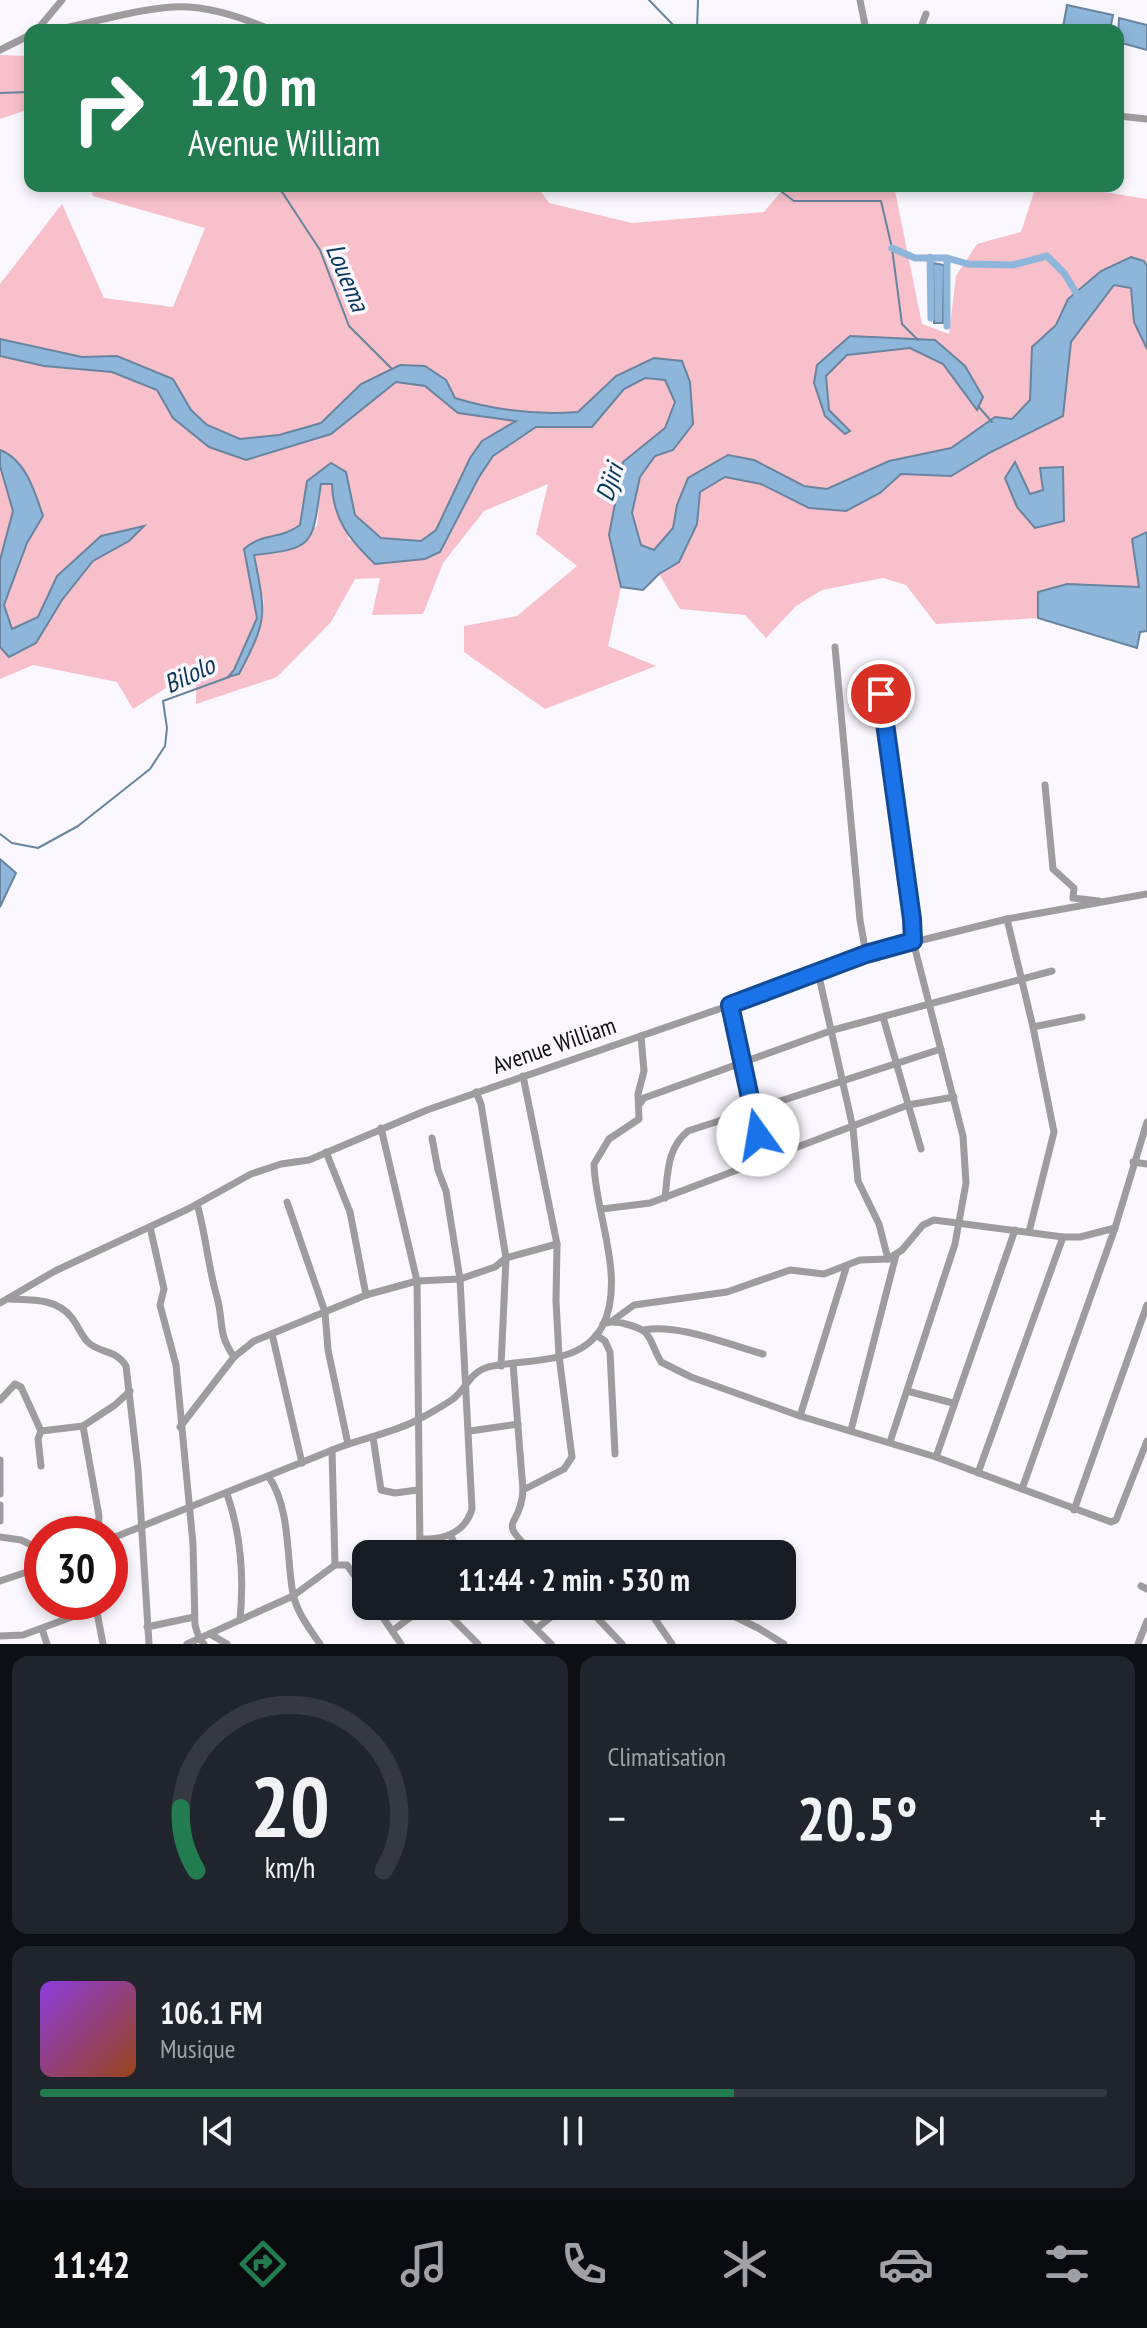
<!DOCTYPE html>
<html lang="fr">
<head>
<meta charset="utf-8">
<style>
	:root { --surface:#171b24; --page:#20242c; --text:#f1f3f6; --muted:#9ea1a6; --line:#363941; --accent:#237b50 }
	body { margin:0; font-family:"PT Sans Narrow",sans-serif; background:var(--page); color:var(--text); height:100vh; display:flex; flex-direction:column; font-size:30px; white-space:nowrap }
	* { box-sizing:border-box; margin:0 }
	p { font-size:26px; color:var(--muted) }
	.icon { flex:none; width:44px; height:44px; fill:none; stroke:currentColor; stroke-width:2; stroke-linecap:round; stroke-linejoin:round }
	.map { position:relative; height:1644px; overflow:hidden }
	.sheet { display:flex; flex-direction:column; gap:12px; padding:12px; background:#0d0f14; flex:1 }
	.sheet>* { flex:none }
	.top-card { position:absolute; left:24px; top:24px; width:1100px; height:168px; border-radius:16px; box-shadow:0 4px 12px #0003; background:#237b50; color:#fff; overflow:hidden }
	.speed { position:absolute; left:24px; top:1516px; display:flex; gap:16px; font-size:40px; font-weight:700; text-align:center }
	.speed>* { display:grid; place-content:center; width:104px; height:104px; border-radius:50%; background:var(--surface); box-shadow:0 4px 12px #0003; line-height:1 }
	.speed .limit { border:12px solid #d22; background:#fff; color:#111 }
	.pin { position:absolute; display:grid; place-items:center; width:68px; height:68px; color:#fff; margin:-34px; border:4px solid #fff; border-radius:50%; box-shadow:0 2px 8px #0007 }
	.me { position:absolute; width:88px; margin:-44px; rotate:347deg; stroke-linejoin:round; filter:drop-shadow(0 0 6px #0008) }
	.turn { display:flex; align-items:center; gap:28px; height:168px; padding:0 32px; font-size:36px }
	.turn .icon { width:104px; height:104px; stroke-width:2.5 }
	.turn b { display:block; font-size:56px; line-height:68px }
	.big { font-size:60px; font-weight:700; line-height:1.1 }
	.sheet .widget { flex:1; display:flex; flex-direction:column; justify-content:center; gap:12px; min-width:0; padding:0 28px; border-radius:16px; background:var(--page) }
	.sheet .dial { align-items:center; gap:0 }
	.dial svg { height:208px; overflow:visible; fill:none; stroke:var(--line); stroke-width:7; stroke-linecap:round; text-anchor:middle }
	.dial text { fill:var(--text); stroke:none }
	.song { display:flex; align-items:center; gap:24px }
	.cover { width:96px; height:96px; border-radius:12px; background:linear-gradient(135deg,hsl(270 70% 55%),hsl(20 70% 35%)) }
	.played { height:8px; border-radius:4px; background:linear-gradient(90deg,var(--accent) 65%,var(--line) 65%) }
	.keys { display:flex; justify-content:space-around; direction:ltr }
	.heat { display:flex; justify-content:space-between; align-items:center; font-size:44px; direction:ltr }
	.sheet .tiles { flex:1; display:grid; gap:12px; grid-template-columns:1fr 1fr }
	.widget:last-child { grid-column:span 2 }
	.trip { position:absolute; left:352px; top:1540px; width:444px; height:80px; border-radius:16px; background:var(--surface); box-shadow:0 4px 12px #0003; font-weight:700; line-height:80px; text-align:center }
	.dock { display:flex; height:128px; justify-content:space-around; align-items:center; background:#090b0e; color:var(--muted) }
	.dock .icon { width:56px; height:56px }
	.dock .current { color:var(--accent) }
	.dock b { font-size:36px; color:var(--text) }
	.map>svg:first-child { display:block }
</style>
</head>
<body>
<div class="map">
<svg width="1147" height="1644" viewBox="0 0 1147 1644">
	<rect width="100%" height="100%" fill="#faf7fe"/>
	<g fill="#f8c0ca" fill-rule="evenodd">
		<path d="M0,55L30,56V109L0,119Z"/>
		<path d="M90,186H537L549,203L632,223L764,212L786,186H894L922,324L949,334L956,276L977,244L1021,232L1036,186L1104,192L1147,199V266L1144,261L1068,299L1056,325L1032,347L1030,400L1012,419L995,417L951,448L890,461L827,490L804,486L754,460L677,505L673,528L654,550L641,545L631,513L640,477L655,456L673,450L682,361L616,376L578,412C538,415 494,410 455,398L446,380L425,366L400,365L361,384L321,423L279,435L240,439L207,425L191,410L173,379L117,356L82,357L0,339V284L62,204L104,298L173,307L205,228L93,196ZM850,336L934,340L976,409L943,364L910,347L846,355L826,376L829,410L849,430L825,416L817,365Z"/>
		<path d="M1114,285L1131,287L1134,322L1147,349V532L1132,540L1139,587L1067,584L1038,592V618L936,624L906,585L883,578L822,590L796,606L766,638L745,615L680,609L659,574C692,554 696,529 700,492L726,477L761,484L809,508L880,493L901,473L951,476L991,452L1063,416L1071,342ZM1016,463L1029,494L1043,490L1017,507Z"/>
		<path d="M0,356L44,366L112,372L157,390L173,418L209,447L246,460L331,434L396,382L425,386L458,413L517,421L455,489L436,530L421,541L381,538L355,515L346,472L331,463C322,481 307,524 290,533C273,541 261,534 244,549L257,618L234,670L229,676L239,674L264,602L254,555L279,553L317,526L321,484H332L349,540L440,552L479,477L493,455L536,427H592L624,389L645,378L665,380L675,402L665,428L623,462L609,535L621,587L608,646L656,666L545,709L464,652V626L517,616L577,566L536,534L548,484L484,511L443,563L423,614L372,615L380,578L355,579L331,622L277,677L196,704V669L133,709L117,682L33,665L0,679V647L9,657L36,643L62,600L93,561L129,541L57,576L38,617L12,630L3,606L27,543L43,516L8,453L0,450Z"/>
		<path d="M0,466L13,511L0,560Z"/>
	</g>
	<g fill="#8eb6da" stroke="#68849e" stroke-width="2">
		<path d="M1067,5L1113,15L1110,30H1075L1063,27Z"/>
		<path d="M1119,18L1147,25V50L1118,42Z"/>
		<path d="M1131,257L1144,261L1147,266V349L1134,322L1131,288L1114,285L1071,342L1063,416L991,452L951,476L901,474L880,493L846,511L809,508L761,484L725,477L700,492L697,524L679,562L659,574L643,590L621,587L609,535L623,462L665,428L675,402L665,380L645,378L624,389L592,427H536L493,456L479,477L440,552L425,559L375,564C350,540 333,520 332,484H321C312,542 317,549 254,555C266,615 268,619 239,674L228,677L234,670L257,618L244,549C263,532 280,540 300,525L307,481L331,463L346,472L355,515L381,538L421,541L436,530L470,458L482,441L516,421L458,413L425,386L396,382L331,434L246,460L209,447L173,418L157,390L112,372L44,366L0,356V339L82,357L117,356L173,379L191,410L207,425L240,439L279,435L321,423L361,384L400,365L425,366L446,380L455,398C494,410 538,415 578,412L616,376L654,358L682,361L690,382L693,424L673,450L655,456L640,477L632,513L641,545L654,550L673,528L677,505L688,478L728,455L754,460L804,486L827,489L889,461L951,448L995,417L1012,419L1030,400L1032,347L1056,325L1068,299L1101,271Z"/>
		<path d="M933,263L944,265L943,323H934Z"/>
		<path d="M850,336L935,340L965,366L983,397L977,410L943,364L910,348L847,355L826,376L829,410L850,431L845,434L825,416L814,383L817,365Z"/>
		<path d="M0,450C26,460 35,492 43,516L27,543L4,605L12,629L38,617L57,576L101,536L144,526L129,541L93,561L62,600L36,643L9,657L0,647V560L13,511L0,466Z"/>
		<path d="M1015,462L1030,494L1043,490L1040,468L1063,467L1064,521L1035,528L1017,507L1005,478Z"/>
		<path d="M1147,532V631L1140,632L1137,648L1038,618V592L1067,584L1139,587L1132,539Z"/>
		<path d="M0,859L16,873L0,907Z"/>
	</g>
	<g fill="none" stroke-linecap="round" stroke-linejoin="round">
		<g stroke="#68849e" stroke-width="2">
			<path d="M649,0L678,30"/>
			<path d="M697,30L698,0"/>
			<path d="M0,93L30,92"/>
			<path d="M278,186L320,250L349,326L392,369"/>
			<path d="M774,186L794,201H881L892,248L902,324L918,340"/>
			<path d="M978,406L992,422"/>
			<path d="M0,834L12,843L38,848L78,826L150,769L165,746L167,728L163,701L229,677"/>
		</g>
		<g stroke="#8eb6da" stroke-width="7">
			<path d="M892,248L915,258H947L968,264L1013,265L1047,256L1064,273L1080,299"/>
			<path d="M930,257L931,318"/>
			<path d="M947,326V258"/>
		</g>
		<g stroke="#9f9b9e" stroke-width="7">
			<path d="M860,0L866,30"/>
			<path d="M37,30L62,0"/>
			<path d="M55,30C92,23 154,4 189,7C218,9 245,19 272,30"/>
			<path d="M920,30L926,14"/>
			<path d="M0,50L30,35"/>
			<path d="M1118,116L1147,119"/>
			<path d="M835,647L860,920L866,954"/>
			<path d="M878,672L912,919L913,941L963,1136L966,1183L955,1244L890,1442"/>
			<path d="M1045,785L1053,869L1074,888L1073,898L1099,901"/>
			<path d="M1007,919L1033,1027L1054,1132L1029,1232"/>
			<path d="M822,971L820,981L853,1128L858,1181L879,1224L888,1259"/>
			<path d="M730,1005L765,1161"/>
			<path d="M883,1017L921,1149"/>
			<path d="M1033,1027L1082,1017"/>
			<path d="M523,1076L557,1244L556,1301L559,1356L572,1457L564,1469L523,1490C521,1531 494,1516 534,1554"/>
			<path d="M476,1092L481,1104L506,1258L501,1366"/>
			<path d="M639,1105L644,1098L833,1030L1052,971"/>
			<path d="M381,1128L417,1281L420,1554"/>
			<path d="M326,1152L350,1212L366,1295"/>
			<path d="M1133,1162L1147,1164"/>
			<path d="M665,1198C668,1172 667,1148 688,1131L941,1049"/>
			<path d="M287,1202L325,1312L328,1350L348,1444"/>
			<path d="M197,1204C206,1235 208,1267 217,1297C224,1323 217,1332 234,1357"/>
			<path d="M602,1209L650,1203L908,1105L954,1097"/>
			<path d="M150,1227L164,1289L160,1305L176,1365L193,1544L195,1625L199,1638L204,1644"/>
			<path d="M9,1299C32,1300 57,1298 72,1318C79,1327 82,1338 90,1344C104,1354 116,1350 126,1366L138,1469L149,1644"/>
			<path d="M0,1303L55,1271L188,1209L251,1174L281,1164L309,1160L427,1110L745,1000L866,954L1007,919L1147,894"/>
			<path d="M612,1321L634,1305L727,1292L790,1270L824,1274L860,1260L888,1259L902,1250L923,1225L934,1220L1063,1237H1080L1115,1228"/>
			<path d="M603,1324C611,1321 614,1322 622,1323C655,1331 646,1336 661,1362L691,1377L800,1416L936,1457L1111,1522L1116,1520L1147,1441"/>
			<path d="M644,1330C677,1323 730,1345 763,1354"/>
			<path d="M272,1334L302,1463"/>
			<path d="M596,1335L605,1341L610,1352L615,1454"/>
			<path d="M513,1364L523,1490"/>
			<path d="M907,1391L953,1403"/>
			<path d="M0,1400L15,1384L21,1387L41,1431"/>
			<path d="M800,1416L846,1268"/>
			<path d="M180,1427L234,1357L254,1341L366,1295L417,1281L460,1279L495,1267L506,1258L557,1244"/>
			<path d="M851,1430L896,1255"/>
			<path d="M470,1431L518,1424"/>
			<path d="M373,1437L381,1490L395,1493L418,1490"/>
			<path d="M332,1450L335,1565"/>
			<path d="M936,1457L1015,1230"/>
			<path d="M0,1460V1494"/>
			<path d="M41,1466L38,1439L41,1431L83,1426"/>
			<path d="M978,1473L1063,1237"/>
			<path d="M269,1477C291,1510 286,1557 293,1594C297,1613 310,1629 320,1644"/>
			<path d="M1022,1489L1115,1228L1147,1122"/>
			<path d="M227,1494C241,1534 244,1578 240,1620"/>
			<path d="M0,1505V1521"/>
			<path d="M1074,1510L1147,1305"/>
			<path d="M98,1534L99,1516L83,1426L115,1405L130,1391"/>
			<path d="M451,1536L459,1554"/>
			<path d="M0,1537L21,1540L42,1550"/>
			<path d="M110,1539C184,1510 257,1480 330,1451C356,1440 385,1435 411,1423C422,1418 443,1406 453,1399C466,1389 470,1372 488,1367C526,1358 582,1367 603,1325C626,1278 595,1213 594,1164L609,1139L639,1119L638,1094L644,1071L641,1036"/>
			<path d="M420,1539C443,1540 465,1533 472,1509L460,1279L446,1191L438,1170L432,1138"/>
			<path d="M0,1581L42,1567"/>
			<path d="M1141,1586L1147,1589"/>
			<path d="M95,1602L103,1644"/>
			<path d="M375,1606L401,1644"/>
			<path d="M440,1606L478,1644"/>
			<path d="M513,1606L551,1644"/>
			<path d="M586,1606L622,1644"/>
			<path d="M646,1606L672,1644"/>
			<path d="M713,1606L758,1628L784,1644"/>
			<path d="M147,1627L194,1617"/>
			<path d="M537,1628L565,1606"/>
			<path d="M42,1629L47,1644"/>
			<path d="M392,1631L426,1606"/>
			<path d="M210,1634L227,1644"/>
			<path d="M0,1636L23,1635L96,1608"/>
			<path d="M187,1644L293,1596L335,1565H347L366,1592"/>
			<path d="M1138,1644L1147,1621"/>
		</g>
	</g>
	<g fill="none" stroke-linecap="round" stroke-linejoin="round">
		<g stroke="#114b97" stroke-width="20">
			<path id="route" d="M758,1135L730,1005L866,954L913,941L912,919L881,694"/>
		</g>
		<use href="#route" stroke="#1a73e8" stroke-width="14"/>
	</g>
	<g text-anchor="middle" dominant-baseline="central" stroke-width="7" stroke-linejoin="round" paint-order="stroke">
		<g font-size="24" fill="#0f0e11" stroke="#faf7fe">
			<text transform="translate(554 1045) rotate(-19)">Avenue William</text>
		</g>
		<g font-size="26" font-style="italic" fill="#08375a" stroke="#faf7fe">
			<text transform="translate(348 277) rotate(67)">Louema</text>
			<text transform="translate(609 482) rotate(-72)">Djiri</text>
			<text transform="translate(189 674) rotate(-25)">Bilolo</text>
		</g>
	</g>
</svg>
<div class="speed"><div class="limit">30</div></div>
<div class="pin" style="left:881px;top:694px;background:#d93025"><svg class="icon" aria-label="arrive" viewBox="0 0 24 24"><path d="M6 21V4h12l-3 4 3 4H6"/></svg></div>
<svg class="me" style="left:758px;top:1135px" viewBox="-20 -20 40 40"><circle r="19" fill="#fff"/><path d="M0-13L10 11 0 6-10 11z" fill="#1a73e8"/></svg>
<div class="trip">11:44 · 2 min · 530 m</div>
<div class="top-card">
<div class="turn"><svg class="icon" aria-label="right" viewBox="0 0 24 24"><path d="M7 20v-9h11M14 6l5 5-5 5"/></svg><div><b>120 m</b>Avenue William</div></div>
</div>
</div>
<section class="sheet">
<div class="tiles">
<div class="widget dial"><svg viewBox="0 0 100 80">
<path d="M14 69A42 42 0 1 1 86 69"/>
<path d="M14 69A42 42 0 0 1 8 45" stroke="#237b50"/>
<text x="50" y="56" font-size="32" font-weight="700">20</text>
<text x="50" y="72" font-size="11">km/h</text>
</svg></div>
<div class="widget"><p>Climatisation</p>
<div class="heat"><a>−</a><b class="big">20.5°</b><a>+</a></div>
</div>
<div class="widget">
<div class="song"><i class="cover"></i><div><b>106.1 FM</b><p>Musique</p></div></div>
<div class="played"></div>
<div class="keys"><svg class="icon" aria-label="previous" viewBox="0 0 24 24"><path d="M18 5L8 12l10 7zM5 5v14"/></svg><svg class="icon" aria-label="pause" viewBox="0 0 24 24"><path d="M8 5v14M16 5v14"/></svg><svg class="icon" aria-label="next" viewBox="0 0 24 24"><path d="M6 5l10 7-10 7zM19 5v14"/></svg></div>
</div>
</div>
</section>
<nav class="dock">
<b>11:42</b>
<svg class="icon current" aria-label="directions" viewBox="0 0 24 24"><path d="M12 3l9 9-9 9-9-9zM9 14v-3h6M13 9l2 2-2 2"/></svg>
<svg class="icon" aria-label="music" viewBox="0 0 24 24"><path d="M9 18V5l10-2v13"/><circle cx="6" cy="18" r="3"/><circle cx="16" cy="16" r="3"/></svg>
<svg class="icon" aria-label="phone" viewBox="0 0 24 24"><path d="M5 4h4l2 5-3 2q2 4 5 5l2-3 5 2v4C11 20 4 13 5 4z"/></svg>
<svg class="icon" aria-label="climate" viewBox="0 0 24 24"><path d="M12 3v18M4 7l16 10M4 17L20 7"/></svg>
<svg class="icon" aria-label="car" viewBox="0 0 24 24"><path d="M5 17H2v-5l4-1 3-4h7l3 4 3 1v5h-3M9 17h6M6 11h13"/><circle cx="7" cy="17" r="2"/><circle cx="17" cy="17" r="2"/></svg>
<svg class="icon" aria-label="filters" viewBox="0 0 24 24"><path d="M4 7h16M4 17h16"/><circle cx="9" cy="7" r="2"/><circle cx="15" cy="17" r="2"/></svg>
</nav>
</body>
</html>
